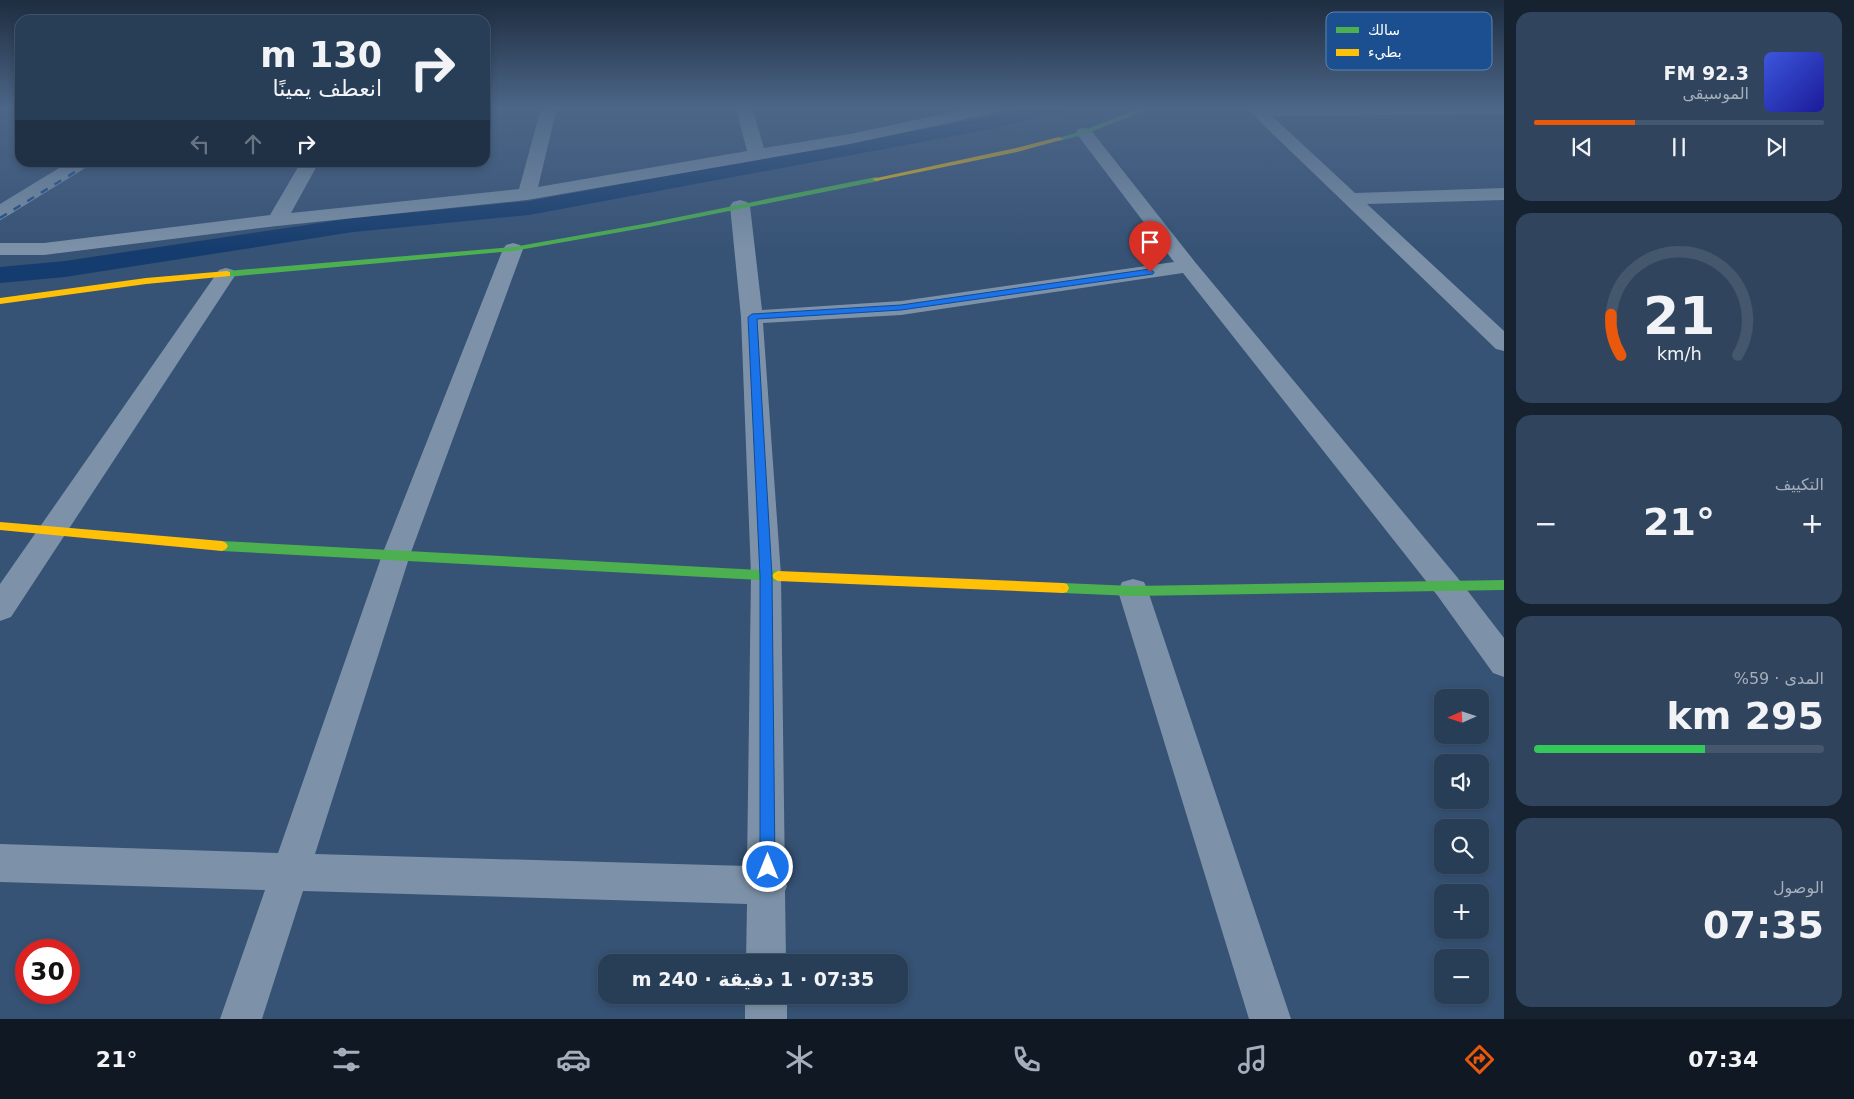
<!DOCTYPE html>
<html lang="ar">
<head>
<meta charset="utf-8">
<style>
	:root { --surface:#283e57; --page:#30455d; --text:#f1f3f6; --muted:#a5aeba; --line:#44576d; --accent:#ea580c }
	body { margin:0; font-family:"DejaVu Sans","Noto Sans Arabic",sans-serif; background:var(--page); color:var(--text); direction:rtl; height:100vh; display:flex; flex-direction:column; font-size:19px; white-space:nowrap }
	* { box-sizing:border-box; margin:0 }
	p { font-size:16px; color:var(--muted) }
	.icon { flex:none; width:28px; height:28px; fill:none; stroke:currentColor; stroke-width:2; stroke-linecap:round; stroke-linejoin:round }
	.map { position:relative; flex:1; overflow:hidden; direction:ltr }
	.panel { display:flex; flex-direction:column; gap:12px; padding:12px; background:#162230; width:350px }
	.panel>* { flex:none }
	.guide { position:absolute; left:15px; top:15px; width:475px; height:152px; border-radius:15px; box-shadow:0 2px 8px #0003,0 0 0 1px var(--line); direction:rtl; background:#283e57; color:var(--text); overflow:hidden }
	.needle { width:32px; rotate:267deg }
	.fabs { position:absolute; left:1434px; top:689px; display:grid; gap:10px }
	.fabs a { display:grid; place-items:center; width:55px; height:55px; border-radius:10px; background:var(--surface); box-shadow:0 2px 8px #0003,0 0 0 1px var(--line); font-size:25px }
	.speed { position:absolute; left:15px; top:939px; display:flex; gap:10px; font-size:25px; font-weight:700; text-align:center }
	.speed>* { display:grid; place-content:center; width:65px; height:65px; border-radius:50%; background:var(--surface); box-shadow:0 2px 8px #0003,0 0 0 1px var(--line); line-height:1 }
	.speed .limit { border:8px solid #d22; background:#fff; color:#111 }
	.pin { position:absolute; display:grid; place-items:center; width:42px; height:42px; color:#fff; margin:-51px -21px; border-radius:50% 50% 50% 0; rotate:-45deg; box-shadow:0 0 5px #0007 }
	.pin .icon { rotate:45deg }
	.me { position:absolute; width:55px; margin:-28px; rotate:0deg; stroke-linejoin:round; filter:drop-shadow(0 0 4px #0008) }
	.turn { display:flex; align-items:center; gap:18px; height:105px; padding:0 25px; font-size:22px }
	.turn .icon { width:65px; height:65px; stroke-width:2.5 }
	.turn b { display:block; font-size:35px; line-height:42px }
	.lanes { display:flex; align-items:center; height:48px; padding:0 25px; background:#0003; justify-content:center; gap:25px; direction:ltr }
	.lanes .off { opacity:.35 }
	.big { font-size:38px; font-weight:700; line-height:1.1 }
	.panel .widget { flex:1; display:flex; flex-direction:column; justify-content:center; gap:8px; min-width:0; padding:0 18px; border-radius:15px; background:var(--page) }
	.panel .dial { align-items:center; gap:0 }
	.dial svg { height:130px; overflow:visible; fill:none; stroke:var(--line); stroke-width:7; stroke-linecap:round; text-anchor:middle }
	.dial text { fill:var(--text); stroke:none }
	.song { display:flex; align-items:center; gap:15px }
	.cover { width:60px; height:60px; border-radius:8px; background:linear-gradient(135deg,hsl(230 70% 55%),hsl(240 70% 35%)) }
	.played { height:5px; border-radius:2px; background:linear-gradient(90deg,var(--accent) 35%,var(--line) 35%) }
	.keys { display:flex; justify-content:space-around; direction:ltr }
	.heat { display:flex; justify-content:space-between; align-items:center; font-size:28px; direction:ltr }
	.charge { height:8px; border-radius:4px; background:linear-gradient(90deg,#34c759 59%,var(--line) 0) }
	.trip { position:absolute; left:598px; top:954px; width:310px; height:50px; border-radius:15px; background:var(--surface); box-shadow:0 2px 8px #0003,0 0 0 1px var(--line); font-weight:700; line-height:50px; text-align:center; direction:rtl }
	.dock { display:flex; height:80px; justify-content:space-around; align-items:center; background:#101923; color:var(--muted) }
	.dock .icon { width:35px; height:35px }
	.dock .on { color:var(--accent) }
	.dock b { font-size:22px; color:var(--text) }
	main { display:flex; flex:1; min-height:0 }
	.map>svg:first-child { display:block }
</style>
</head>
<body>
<main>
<section class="panel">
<div class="widget">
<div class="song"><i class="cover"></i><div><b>92.3 FM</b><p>الموسيقى</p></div></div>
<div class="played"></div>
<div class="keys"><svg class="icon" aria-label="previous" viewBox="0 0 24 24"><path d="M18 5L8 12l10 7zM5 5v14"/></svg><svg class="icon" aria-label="pause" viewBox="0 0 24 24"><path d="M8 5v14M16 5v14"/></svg><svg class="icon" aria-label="next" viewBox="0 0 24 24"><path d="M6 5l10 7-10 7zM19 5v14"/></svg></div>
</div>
<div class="widget dial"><svg viewBox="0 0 100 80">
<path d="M14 69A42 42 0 1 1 86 69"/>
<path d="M14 69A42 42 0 0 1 8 44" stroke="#ea580c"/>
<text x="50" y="56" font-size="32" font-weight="700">21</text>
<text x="50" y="72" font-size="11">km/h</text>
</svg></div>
<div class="widget"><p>التكييف</p>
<div class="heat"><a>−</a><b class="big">21°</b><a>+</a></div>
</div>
<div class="widget"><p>المدى · 59%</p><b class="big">295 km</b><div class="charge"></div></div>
<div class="widget"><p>الوصول</p><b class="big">07:35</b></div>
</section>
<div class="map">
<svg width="1504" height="1019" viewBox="0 0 1504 1019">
	<rect width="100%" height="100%" fill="#365274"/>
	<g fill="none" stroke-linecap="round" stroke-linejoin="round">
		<path fill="#153c6e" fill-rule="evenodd" d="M1026,108H1062L1059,112L991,129L529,215L353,232L65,277L0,283V267L65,261L353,218L529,201L991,117Z"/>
		<g fill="#7d92a8" fill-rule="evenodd">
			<path d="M541,108H557L538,187L747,151L736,108H752L764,148L850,134L971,108H1002L1000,111L994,113L850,144L527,200L277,226L44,255H0V243H44L270,215L301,162H319L291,213L519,189Z"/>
			<path d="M1246,108H1504V114L1272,116L1355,193L1504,188V200L1367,204L1504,331V351L1496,349Z"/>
			<path d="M1084,128L1090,129L1195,262L1457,577L1504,638V677L1493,673L1437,595L1183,273L901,315L763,323L781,575L785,881L787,886L785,891L786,962H746L747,904L303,891L262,1019H220L265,890L0,882V844L278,853L382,555L503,249L506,245L513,243L520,245L523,249L410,555L315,854L747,866L751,575L741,317L730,206L733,202L740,200L747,202L750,206L762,310L901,301L1174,262L1076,133L1078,129Z"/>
			<path d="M69,162H91L88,166L7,216L0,218V204Z"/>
			<path d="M226,268L233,270L236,274L11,617L0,621V584L219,270Z"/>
			<path d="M1133,579L1144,582L1148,591L1291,1019H1249L1118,591L1122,582Z"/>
			<rect x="745" y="995" width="42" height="24"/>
		</g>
		<g fill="#4caf50" fill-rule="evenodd">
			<path d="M1141,108H1150L1086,134L1059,141L1055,139L1082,131Z"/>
			<path d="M876,177L880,179L879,181L649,227L513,251L227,277L223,274L227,271L513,247L649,223Z"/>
			<path d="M222,541L778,571L782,573L784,576L782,579L778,581L222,551L218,549L216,546L218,543Z"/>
			<path d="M1504,580V590L1133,596L1063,593L1059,592L1057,588L1059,584L1063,583L1133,586Z"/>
		</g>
		<g fill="#ffc107" fill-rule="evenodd">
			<path d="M1059,137L1063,139L1061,140L1017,152L876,181L872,179L1016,148Z"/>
			<path d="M227,271L230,272V276L146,284L0,304V298L146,278Z"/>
			<path d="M0,522L222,541L226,543L228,546L226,549L222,551L0,530Z"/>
			<path d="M778,571L1063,583L1067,584L1069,588L1067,592L1063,593L778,581L774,579L772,576L774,573Z"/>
		</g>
		<g stroke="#7e92a7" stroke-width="4">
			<path id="rail" d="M0,218L91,162"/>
		</g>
		<use href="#rail" stroke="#1b4f8f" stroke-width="2.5" stroke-dasharray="8" stroke-linecap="butt"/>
	</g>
	<linearGradient id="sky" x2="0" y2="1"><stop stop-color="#1e2d40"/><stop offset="0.43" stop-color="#4c6688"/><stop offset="1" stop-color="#4c6688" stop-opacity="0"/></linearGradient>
	<rect width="1504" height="251" fill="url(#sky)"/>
	<path fill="#1a73e8" stroke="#114b97" d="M1150,269L1154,272L1153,274L901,310L757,319L772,576L775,867L773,872L768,875L762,872L760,867V576L748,317L752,314L901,305Z"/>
	<rect x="1326" y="12" width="166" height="58" rx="8" fill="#1b4f8f" stroke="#5f84b1" stroke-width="1"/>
	<rect x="1336" y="27" width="23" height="6" fill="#4caf50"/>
	<rect x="1336" y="49" width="23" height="7" fill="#ffc107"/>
	<g font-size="14" fill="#fff">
		<text x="1368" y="35">سالك</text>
		<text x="1368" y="57">بطيء</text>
	</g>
</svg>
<div class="fabs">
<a><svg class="needle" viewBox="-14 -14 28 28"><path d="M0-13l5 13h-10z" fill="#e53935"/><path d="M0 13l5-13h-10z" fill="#a5aeba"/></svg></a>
<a><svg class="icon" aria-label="sound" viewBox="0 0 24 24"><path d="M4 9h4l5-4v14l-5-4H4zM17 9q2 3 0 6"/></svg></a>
<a><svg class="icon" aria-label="search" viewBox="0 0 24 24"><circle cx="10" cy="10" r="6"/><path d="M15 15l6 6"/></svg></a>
<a>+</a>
<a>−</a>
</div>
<div class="speed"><div class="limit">30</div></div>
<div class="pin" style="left:1150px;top:272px;background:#d93025"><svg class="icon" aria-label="arrive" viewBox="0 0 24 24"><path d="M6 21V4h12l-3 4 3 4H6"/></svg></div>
<svg class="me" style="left:768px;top:867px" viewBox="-20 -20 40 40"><circle r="17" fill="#1a73e8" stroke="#fff" stroke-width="3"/><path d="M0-11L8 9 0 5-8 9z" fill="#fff"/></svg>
<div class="trip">07:35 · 1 دقيقة · 240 m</div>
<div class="guide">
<div class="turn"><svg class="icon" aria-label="right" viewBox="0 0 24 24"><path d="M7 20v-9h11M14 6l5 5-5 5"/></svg><div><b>130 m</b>انعطف يمينًا</div></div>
<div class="lanes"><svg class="icon off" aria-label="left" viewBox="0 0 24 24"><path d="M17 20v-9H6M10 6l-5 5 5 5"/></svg><svg class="icon off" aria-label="ahead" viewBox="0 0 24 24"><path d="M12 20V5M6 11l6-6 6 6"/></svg><svg class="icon" aria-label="right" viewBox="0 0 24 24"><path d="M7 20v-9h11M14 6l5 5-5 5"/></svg></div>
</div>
</div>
</main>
<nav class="dock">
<b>07:34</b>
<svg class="icon on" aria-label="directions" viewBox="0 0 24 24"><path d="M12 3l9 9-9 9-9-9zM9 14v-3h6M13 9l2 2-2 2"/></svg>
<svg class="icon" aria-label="music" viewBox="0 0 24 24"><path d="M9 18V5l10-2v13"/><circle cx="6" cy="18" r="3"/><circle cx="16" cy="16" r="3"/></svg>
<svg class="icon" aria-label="phone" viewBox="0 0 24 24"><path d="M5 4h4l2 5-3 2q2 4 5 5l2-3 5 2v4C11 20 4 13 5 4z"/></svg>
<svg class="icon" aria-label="climate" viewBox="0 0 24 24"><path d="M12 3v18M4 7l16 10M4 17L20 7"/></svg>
<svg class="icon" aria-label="car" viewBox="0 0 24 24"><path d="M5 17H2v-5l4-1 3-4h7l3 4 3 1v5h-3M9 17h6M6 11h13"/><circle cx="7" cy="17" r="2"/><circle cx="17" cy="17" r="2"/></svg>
<svg class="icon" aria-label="filters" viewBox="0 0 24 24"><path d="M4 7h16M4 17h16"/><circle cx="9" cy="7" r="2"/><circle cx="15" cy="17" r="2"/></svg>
<b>21°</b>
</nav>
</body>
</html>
